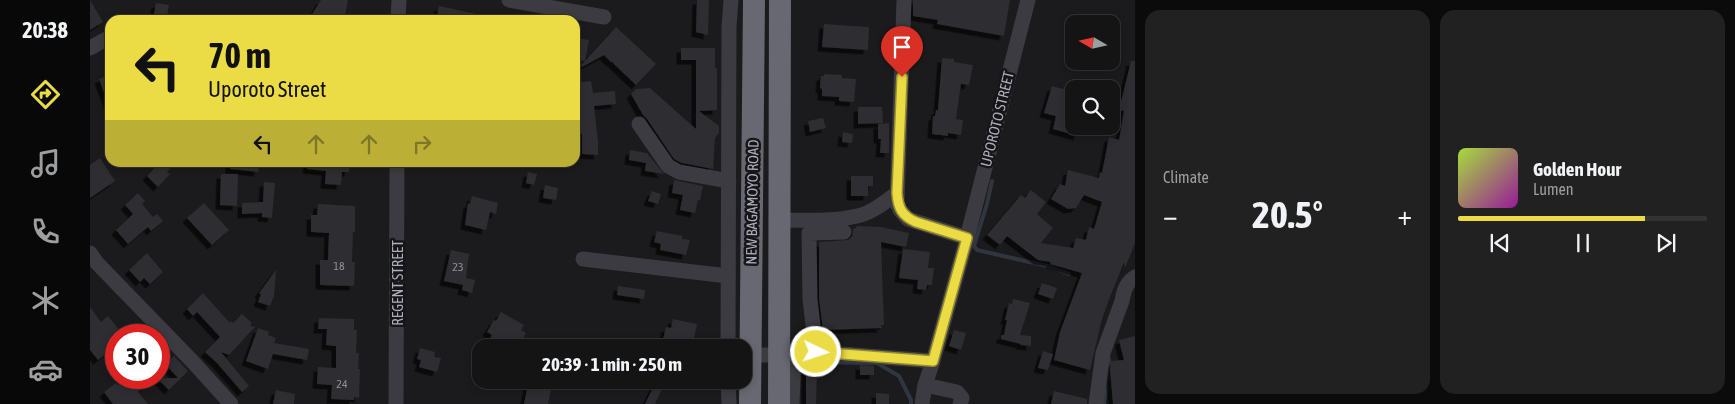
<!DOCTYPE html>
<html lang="en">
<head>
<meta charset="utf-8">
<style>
	:root { --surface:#141415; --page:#212122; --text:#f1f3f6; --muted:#9d9ea0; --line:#333334; --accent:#ebdb44 }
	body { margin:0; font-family:"Asap Condensed",sans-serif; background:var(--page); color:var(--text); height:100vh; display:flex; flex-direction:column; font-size:19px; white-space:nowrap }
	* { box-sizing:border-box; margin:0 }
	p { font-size:16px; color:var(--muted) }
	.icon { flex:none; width:28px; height:28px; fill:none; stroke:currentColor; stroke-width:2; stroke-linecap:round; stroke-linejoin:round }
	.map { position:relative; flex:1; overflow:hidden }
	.panel { display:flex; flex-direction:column; gap:10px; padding:10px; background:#0b0b0c; width:600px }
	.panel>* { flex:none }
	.banner { position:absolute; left:15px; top:15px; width:475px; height:152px; border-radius:15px; box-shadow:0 2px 8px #0003,0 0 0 1px var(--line); background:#ebdb44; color:#111; overflow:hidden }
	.needle { width:32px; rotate:279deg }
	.controls { position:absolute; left:975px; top:15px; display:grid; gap:10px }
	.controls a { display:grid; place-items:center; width:55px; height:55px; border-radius:10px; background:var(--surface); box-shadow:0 2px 8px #0003,0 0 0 1px var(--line); font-size:25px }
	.speed { position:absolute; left:15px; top:324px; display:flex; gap:10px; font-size:25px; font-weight:700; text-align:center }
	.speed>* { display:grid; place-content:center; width:65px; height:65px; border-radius:50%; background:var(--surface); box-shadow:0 2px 8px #0003,0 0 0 1px var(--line); line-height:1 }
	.speed .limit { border:8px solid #d22; background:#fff; color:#111 }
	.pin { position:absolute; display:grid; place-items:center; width:42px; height:42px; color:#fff; margin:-51px -21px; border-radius:50% 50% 50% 0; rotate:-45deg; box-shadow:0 0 5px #0007 }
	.pin .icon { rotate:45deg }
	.me { position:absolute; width:55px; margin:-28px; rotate:94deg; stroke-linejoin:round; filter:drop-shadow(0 0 4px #0008) }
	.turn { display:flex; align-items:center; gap:18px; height:105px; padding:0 20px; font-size:22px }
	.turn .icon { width:65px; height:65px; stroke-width:2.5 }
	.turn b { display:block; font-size:35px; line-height:42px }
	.lanes { display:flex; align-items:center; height:48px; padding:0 20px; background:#0003; justify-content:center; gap:25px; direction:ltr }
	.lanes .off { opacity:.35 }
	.big { font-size:38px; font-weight:700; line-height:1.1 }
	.panel .card { flex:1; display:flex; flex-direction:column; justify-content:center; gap:8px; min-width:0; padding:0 18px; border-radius:15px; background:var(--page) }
	.song { display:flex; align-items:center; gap:15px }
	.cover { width:60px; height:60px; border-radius:8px; background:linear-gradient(135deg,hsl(80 70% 55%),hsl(300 70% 35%)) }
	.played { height:5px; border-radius:2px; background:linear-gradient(90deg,var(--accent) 75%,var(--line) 75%) }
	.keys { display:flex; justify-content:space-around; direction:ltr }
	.heat { display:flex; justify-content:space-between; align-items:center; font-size:28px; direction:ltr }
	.panel .tiles { flex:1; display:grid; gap:10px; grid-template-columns:repeat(2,1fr) }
	.trip { position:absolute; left:382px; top:339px; width:280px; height:50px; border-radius:15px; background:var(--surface); box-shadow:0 2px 8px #0003,0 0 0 1px var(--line); font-weight:700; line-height:50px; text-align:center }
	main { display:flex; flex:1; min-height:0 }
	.tabs { display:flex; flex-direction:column; width:90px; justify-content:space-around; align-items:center; background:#080808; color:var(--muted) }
	.tabs .icon { width:35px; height:35px }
	.tabs .current { color:var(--accent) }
	.tabs b { font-size:22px; color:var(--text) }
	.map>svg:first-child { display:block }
</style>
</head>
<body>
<main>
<nav class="tabs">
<b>20:38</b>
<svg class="icon current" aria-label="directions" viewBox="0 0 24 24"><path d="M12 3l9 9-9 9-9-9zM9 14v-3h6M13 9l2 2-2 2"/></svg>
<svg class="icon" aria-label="music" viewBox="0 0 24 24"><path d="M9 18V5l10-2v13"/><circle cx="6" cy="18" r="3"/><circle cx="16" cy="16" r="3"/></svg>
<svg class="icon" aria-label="phone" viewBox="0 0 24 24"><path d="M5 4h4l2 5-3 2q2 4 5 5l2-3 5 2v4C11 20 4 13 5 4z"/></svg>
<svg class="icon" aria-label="climate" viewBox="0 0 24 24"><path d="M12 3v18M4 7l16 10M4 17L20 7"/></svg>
<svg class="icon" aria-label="car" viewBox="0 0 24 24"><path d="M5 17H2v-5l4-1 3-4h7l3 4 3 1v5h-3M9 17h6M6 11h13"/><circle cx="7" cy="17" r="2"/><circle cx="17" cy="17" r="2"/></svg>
</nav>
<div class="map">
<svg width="1045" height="404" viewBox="0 0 1045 404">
	<defs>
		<filter id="shadow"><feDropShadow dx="-4.5" dy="4.5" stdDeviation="0" flood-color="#0009"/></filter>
	</defs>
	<rect width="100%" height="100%" fill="#1b1a1c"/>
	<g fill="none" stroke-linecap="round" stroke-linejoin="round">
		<g stroke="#303540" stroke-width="4">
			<path d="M902,181L897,204L884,246L887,250L957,266L979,274"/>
			<path d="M708,362L787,363L809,376L821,400V404"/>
			<path d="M1014,404L1019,359"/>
		</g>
	</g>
	<g fill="#2e2d30" filter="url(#shadow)">
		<path d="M0,0L13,22L0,30Z"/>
		<path d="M231,0H258L254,20H227L228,18L221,16Z"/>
		<path d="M607,0H619L618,35L606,32Z"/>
		<path d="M823,0H920L914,36L847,24L848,20L823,16Z"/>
		<path d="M66,3L79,5L77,16L64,14Z"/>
		<path d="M349,6L396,16V20H346Z"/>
		<path d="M734,24L779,27L778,50L732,47Z"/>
		<path d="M526,27L566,64L546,85L524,64L522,61V63L514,55L492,67L491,65L495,61L485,60L486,38L499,40L495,61Z"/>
		<path d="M591,48H625V68H627V110L609,111L629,126V133L625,138L623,169L592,163L584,159L557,119L553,115L541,94L546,89L560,88L606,129V60H591Z"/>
		<path d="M852,58L864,59V62L883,65L879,85L871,84L866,119L873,120L871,135L858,133V136L842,134L843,116H845L846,110H848Z"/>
		<path d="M1041,61H1045V243L1035,268L1034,262L1033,265L1020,297L1012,319L1000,370L964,360L970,332L992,273L960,264L961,262L948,260L917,236L910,245L897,235L931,195L935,198L941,190L956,202L947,214L963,228L951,243L983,248L986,238L996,240L999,227L1004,229L1012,202L994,195L986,208L978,209L961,199L970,184L975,186L978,170L1009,178L1010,172L1012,173L1019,137L1029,140L1034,111L1029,110Z"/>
		<path d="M734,74L752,75V78L766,79L764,102L749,101V97L732,96V89L730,88L731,76H734Z"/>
		<path d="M20,75V106H19L9,79Z"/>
		<path d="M501,81L503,93L525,91L526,104L504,106L508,141V155L492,154V134H490L485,83Z"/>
		<path d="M962,86L984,92V107L979,123L984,125V126L990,127L988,136L963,129L966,116L954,113Z"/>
		<path d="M768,107H792L793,123L768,124Z"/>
		<path d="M733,118L736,128L720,132L718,121Z"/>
		<path d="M799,123V153H790L791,139H788V124Z"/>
		<path d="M753,132L763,134L762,143L752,142Z"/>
		<path d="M540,150L557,153L574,174L555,171L556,163L539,160Z"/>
		<path d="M10,158L25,181L0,198V165Z"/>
		<path d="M70,162H86L77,172L80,174L68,187L57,176Z"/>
		<path d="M140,162H170L168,172L140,169Z"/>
		<path d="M218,162H260L259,172H252L251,185L235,184L236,171L217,169Z"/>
		<path d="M438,172L447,174L444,185L436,183Z"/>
		<path d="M131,174H148L147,206L130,205Z"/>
		<path d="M761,176H783V186H778V196H761Z"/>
		<path d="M584,180L613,186L610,200H608L605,213L590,210L593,195L582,193Z"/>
		<path d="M174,182L185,183L182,218L172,217V213L152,214V203L173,202Z"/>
		<path d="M455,185L468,188L466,200L453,198Z"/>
		<path d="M562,191L571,194L568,204L558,201Z"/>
		<path d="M48,193L55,201L52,204L63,217L67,214L73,221L61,231L58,227L38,244L26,230L43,214L35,205Z"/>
		<path d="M382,196L408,203L406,214L400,212L396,230L375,225L378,203L380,204Z"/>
		<path d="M114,203L139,230L122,245L97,218Z"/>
		<path d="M228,204L265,206V232H263L262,262H265L264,286L230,285V260H238L239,233L221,232V215H227Z"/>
		<path d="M767,226L791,227L819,233L816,247L791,242L794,325H791L792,328L733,330L729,298V242L758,240L762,236L763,229L766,228Z"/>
		<path d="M567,231L592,236V239L600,240L596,255L570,250L571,244L564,242Z"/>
		<path d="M813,249L840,252L838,268H844L842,285H837L836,290L827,289L828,280L809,278Z"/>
		<path d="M361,250L379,254L376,278L385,280L382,293L372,290L373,285L354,281Z"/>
		<path d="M57,253L73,272L60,284L54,278L50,282L39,270Z"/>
		<path d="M186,270L184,296L180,306L168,302L171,294L169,293Z"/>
		<path d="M952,283L967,288L963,299L948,294Z"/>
		<path d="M528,286L555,290L554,299L527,295Z"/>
		<path d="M113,293L140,323L141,321L143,323L152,314L162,323L160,326L165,327L139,355L131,352L159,386L152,392L127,363L115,352L130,337L107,312L103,316L97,309Z"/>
		<path d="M923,299L940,303L930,335L941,336V346L930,345L931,344L911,339V335H914L917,320H915L919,303L922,304Z"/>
		<path d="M0,307L11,322L18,316L33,335H26V345L8,360L0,350Z"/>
		<path d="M411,312L434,325L431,330L436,333L428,348H400L403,342L399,340L402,335L397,332L404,320L406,321Z"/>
		<path d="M229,318L264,319V330H267L266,353H269L268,369H270L269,398L264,397V400L241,399L242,385L227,384L228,367L246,368V346L236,345L237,329H228Z"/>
		<path d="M583,319L607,324L602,348H571L576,327L581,328Z"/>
		<path d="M168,328L179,332L178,335L186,338L184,343L219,349L217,360L183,354L178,369L156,361Z"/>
		<path d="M864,330L876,333L871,350L859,346Z"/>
		<path d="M1045,336V404H1023L1020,369L1021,361L1034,360L1029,340Z"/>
		<path d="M330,348L345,352L344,357L351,358L347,372L329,367L331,360L327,359Z"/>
		<path d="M953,351L963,354L958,370L948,368Z"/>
		<path d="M84,356L98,371L79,390L67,378H88L75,364Z"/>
		<path d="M770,365L784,366V375H770Z"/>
		<path d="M716,370H727L726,404H716Z"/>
		<path d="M37,378H67L48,392L58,404H23L14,392L26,383L28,385Z"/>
		<path d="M439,380H463L458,404H434Z"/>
		<path d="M567,380H576L565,404H555Z"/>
		<path d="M186,390L205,394L204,404H183Z"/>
		<path d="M964,391L997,399V404H961Z"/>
		<path d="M786,393L799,394V404H786Z"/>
	</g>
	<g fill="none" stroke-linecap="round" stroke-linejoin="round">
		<g stroke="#3c3b41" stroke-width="15">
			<path d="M419,0L514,17"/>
			<path d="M814,0L807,203L810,210L818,219L877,238"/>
			<path d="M308,20L309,0"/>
			<path d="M0,48L20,37"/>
			<path d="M549,124L578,166L589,172L639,181"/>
			<path d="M689,220C715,220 742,222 767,216C782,213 795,202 807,193"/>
			<path d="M0,253L7,263L103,362L141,404"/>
			<path d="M493,259L638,276"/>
			<path d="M638,348L639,27L641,0"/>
			<path d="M726,352L720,299L719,233L754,232"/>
			<path d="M661,355H704L726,352L843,361"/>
			<path d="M638,380L639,404"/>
			<path d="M835,385L867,392L872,398L870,404"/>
			<path d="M306,404L307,162"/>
			<path d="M702,404L704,355"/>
			<path d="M832,404L835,385L843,361L877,238L938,0"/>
			<path d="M1006,404L1013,353L1032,301C1034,290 1036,283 1045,277"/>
		</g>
		<g stroke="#676872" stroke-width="22">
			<path d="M660,404L664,0"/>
			<path d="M689,404L690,0"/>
		</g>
	</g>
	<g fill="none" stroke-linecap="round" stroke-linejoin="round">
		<g stroke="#998e2c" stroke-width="12">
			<path id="route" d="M726,352L843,361L877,238L826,222C812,216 808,208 807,193L812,77"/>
		</g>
		<use href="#route" stroke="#ebdb44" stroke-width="9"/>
	</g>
	<g text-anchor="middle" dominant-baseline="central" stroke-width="5" stroke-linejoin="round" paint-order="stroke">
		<g font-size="12" fill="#8c8d98">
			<text x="249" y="266">18</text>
			<text x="368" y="267">23</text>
			<text x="252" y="384">24</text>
		</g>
		<g font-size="15" fill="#adaebb" stroke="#161517">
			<text transform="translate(907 119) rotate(-76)">UPOROTO STREET</text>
			<text transform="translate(662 202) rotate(-89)">NEW BAGAMOYO ROAD</text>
			<text transform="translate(307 283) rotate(-90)">REGENT STREET</text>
		</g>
	</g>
</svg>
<div class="controls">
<a><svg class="needle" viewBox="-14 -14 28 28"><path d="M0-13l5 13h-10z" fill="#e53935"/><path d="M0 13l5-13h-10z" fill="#9d9ea0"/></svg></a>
<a><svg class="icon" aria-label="search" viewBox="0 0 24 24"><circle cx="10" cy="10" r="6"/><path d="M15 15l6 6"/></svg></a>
</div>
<div class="speed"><div class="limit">30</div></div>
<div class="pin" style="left:812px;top:77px;background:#d93025"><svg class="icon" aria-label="arrive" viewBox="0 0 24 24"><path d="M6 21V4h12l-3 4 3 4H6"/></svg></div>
<svg class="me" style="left:726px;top:352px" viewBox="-20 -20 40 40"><circle r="17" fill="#ebdb44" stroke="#fff" stroke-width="3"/><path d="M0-11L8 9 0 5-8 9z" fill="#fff"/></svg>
<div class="trip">20:39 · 1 min · 250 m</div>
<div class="banner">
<div class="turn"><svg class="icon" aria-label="left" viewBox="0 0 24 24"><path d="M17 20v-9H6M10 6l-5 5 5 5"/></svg><div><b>70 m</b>Uporoto Street</div></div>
<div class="lanes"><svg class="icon" aria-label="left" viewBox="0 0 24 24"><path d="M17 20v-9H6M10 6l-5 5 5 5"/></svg><svg class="icon off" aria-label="ahead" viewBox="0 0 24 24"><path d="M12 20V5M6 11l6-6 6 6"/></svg><svg class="icon off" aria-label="ahead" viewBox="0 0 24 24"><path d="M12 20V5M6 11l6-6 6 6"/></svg><svg class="icon off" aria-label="right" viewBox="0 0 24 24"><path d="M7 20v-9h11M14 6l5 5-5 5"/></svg></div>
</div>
</div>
<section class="panel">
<div class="tiles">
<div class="card"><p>Climate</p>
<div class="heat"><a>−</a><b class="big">20.5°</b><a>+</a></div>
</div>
<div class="card">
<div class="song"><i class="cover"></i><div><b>Golden Hour</b><p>Lumen</p></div></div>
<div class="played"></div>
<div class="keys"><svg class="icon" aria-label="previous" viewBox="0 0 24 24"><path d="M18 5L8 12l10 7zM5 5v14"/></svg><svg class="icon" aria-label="pause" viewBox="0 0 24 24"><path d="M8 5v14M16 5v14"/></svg><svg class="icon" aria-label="next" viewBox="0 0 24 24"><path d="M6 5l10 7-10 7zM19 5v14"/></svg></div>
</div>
</div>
</section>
</main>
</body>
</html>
